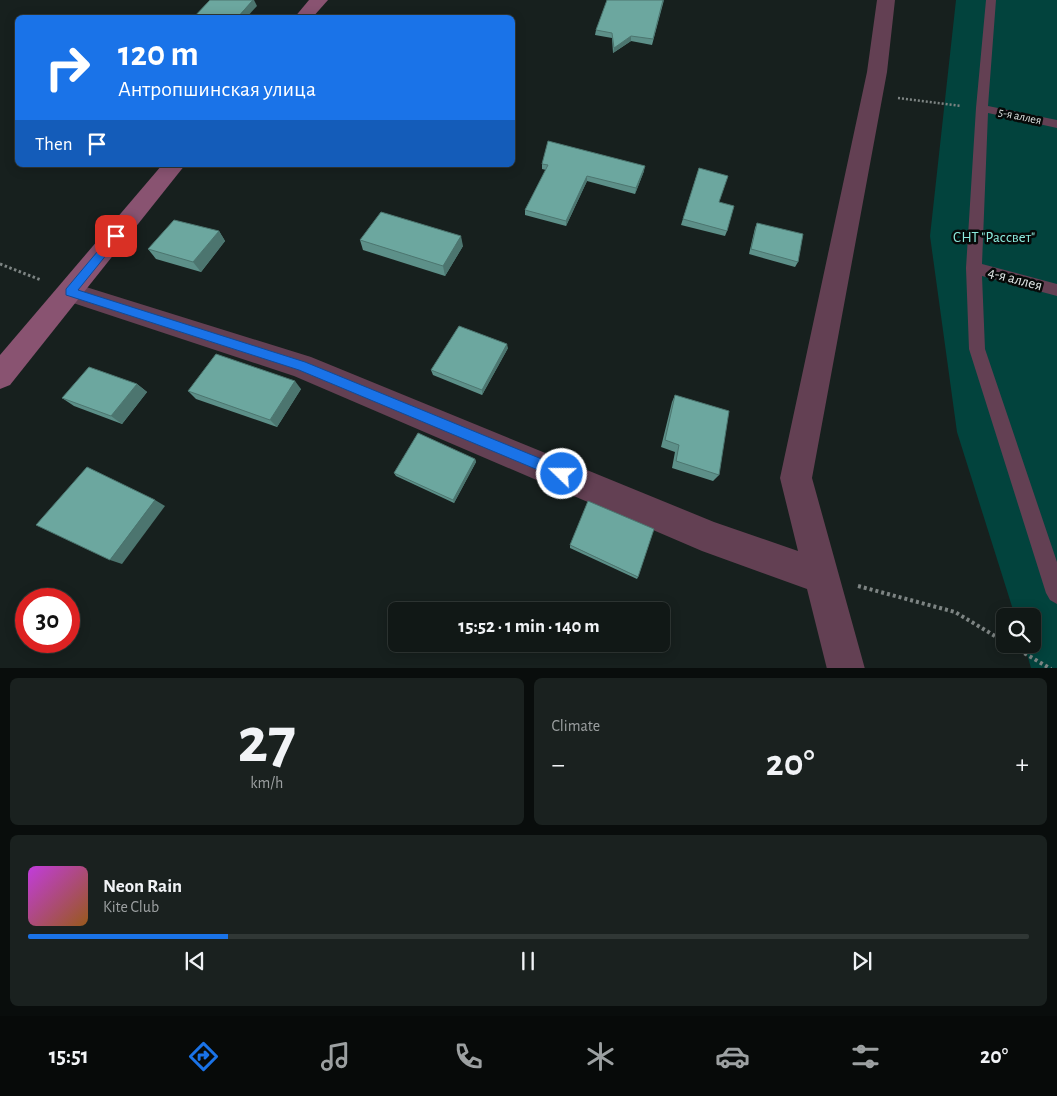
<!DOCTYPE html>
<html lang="en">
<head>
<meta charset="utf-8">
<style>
	:root { --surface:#111816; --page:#1a211f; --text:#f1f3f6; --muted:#9ca0a1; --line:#303735; --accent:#1a73e8 }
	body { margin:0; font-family:"Alegreya Sans",sans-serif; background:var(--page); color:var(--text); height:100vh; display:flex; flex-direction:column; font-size:19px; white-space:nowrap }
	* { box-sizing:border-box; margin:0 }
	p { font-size:16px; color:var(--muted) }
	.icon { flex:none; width:28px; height:28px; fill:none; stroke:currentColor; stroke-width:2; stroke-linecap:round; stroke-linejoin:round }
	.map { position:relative; height:668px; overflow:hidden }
	.sheet { display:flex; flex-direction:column; gap:10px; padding:10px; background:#090d0c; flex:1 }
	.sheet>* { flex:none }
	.hud { position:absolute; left:15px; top:15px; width:500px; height:152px; border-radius:8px; box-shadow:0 2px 12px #0003,0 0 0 1px var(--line); background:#1a73e8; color:#fff; overflow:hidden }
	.controls { position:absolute; left:996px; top:608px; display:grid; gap:10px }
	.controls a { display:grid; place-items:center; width:45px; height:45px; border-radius:8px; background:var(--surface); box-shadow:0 2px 12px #0003,0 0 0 1px var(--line); font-size:25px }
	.speed { position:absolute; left:15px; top:588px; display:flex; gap:10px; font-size:25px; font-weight:700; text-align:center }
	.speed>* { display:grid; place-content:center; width:65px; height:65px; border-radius:50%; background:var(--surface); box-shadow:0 2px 12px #0003,0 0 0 1px var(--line); line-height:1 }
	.speed .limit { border:8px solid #d22; background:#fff; color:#111 }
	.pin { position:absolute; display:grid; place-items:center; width:42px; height:42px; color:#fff; margin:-21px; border-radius:10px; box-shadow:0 2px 8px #0006 }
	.me { position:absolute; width:55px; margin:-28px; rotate:292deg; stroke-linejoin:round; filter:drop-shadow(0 0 4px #0008) }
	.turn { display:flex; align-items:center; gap:18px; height:105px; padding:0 20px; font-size:22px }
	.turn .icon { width:65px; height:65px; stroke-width:2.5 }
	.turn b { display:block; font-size:35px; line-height:42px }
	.then { display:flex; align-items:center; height:48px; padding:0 20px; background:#0003; gap:10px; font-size:19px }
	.big { font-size:38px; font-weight:600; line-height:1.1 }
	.sheet .card { flex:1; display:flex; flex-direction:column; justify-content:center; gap:8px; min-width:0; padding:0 18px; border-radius:8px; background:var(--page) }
	.sheet .dial { align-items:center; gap:0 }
	.dial b { font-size:65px; line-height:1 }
	.song { display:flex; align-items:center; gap:15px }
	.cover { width:60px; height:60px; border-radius:8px; background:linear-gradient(135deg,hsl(290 70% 55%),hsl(30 70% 35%)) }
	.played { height:5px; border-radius:2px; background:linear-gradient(90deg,var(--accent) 20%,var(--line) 20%) }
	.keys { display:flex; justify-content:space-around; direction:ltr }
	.heat { display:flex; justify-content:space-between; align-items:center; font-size:28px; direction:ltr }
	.sheet .tiles { flex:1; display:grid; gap:10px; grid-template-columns:1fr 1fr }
	.card:last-child { grid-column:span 2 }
	.trip { position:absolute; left:388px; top:602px; width:282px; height:50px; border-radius:8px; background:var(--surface); box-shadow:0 2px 12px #0003,0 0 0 1px var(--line); font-weight:600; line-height:50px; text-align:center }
	.dock { display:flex; height:80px; justify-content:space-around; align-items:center; background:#070a09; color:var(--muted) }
	.dock .icon { width:35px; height:35px }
	.dock .active { color:var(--accent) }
	.dock b { font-size:22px; color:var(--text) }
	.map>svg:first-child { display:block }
</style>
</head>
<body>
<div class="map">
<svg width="1057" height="669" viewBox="0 0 1057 669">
	<rect width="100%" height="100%" fill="#17201e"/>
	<path fill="#02433d" d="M956,0H1057V668H1031L1024,644H1032V616H1015L957,432L930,236Z"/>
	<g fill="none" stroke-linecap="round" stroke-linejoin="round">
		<path stroke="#7d8483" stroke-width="2.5" stroke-dasharray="2 2" stroke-linecap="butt" d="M898,98L961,106"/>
		<path stroke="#7d8483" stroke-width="3" stroke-dasharray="2.5 2.5" stroke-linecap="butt" d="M0,264L41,280"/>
		<g stroke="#7d8483" stroke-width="4" stroke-dasharray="3 3" stroke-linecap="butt">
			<path d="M858,586L955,612L1005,642"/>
			<path d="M1009,644L1051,669"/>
		</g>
		<path fill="#634053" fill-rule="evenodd" d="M986,0H996L988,106L1057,120V128L988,113L982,264L1057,284V296L982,276L985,349L1057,562V604L1050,600L1046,593L969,349L966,268L976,108Z"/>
		<path fill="#634053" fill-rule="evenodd" d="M877,0H895L887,72L812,478L865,669H827L807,589L702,551L294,376L61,299L57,292L61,285L70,282L311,357L714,522L798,551L780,478L867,72Z"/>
		<g fill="#895371" fill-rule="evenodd">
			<path d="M309,0H328L312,18H294Z"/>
			<path d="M162,165H185L10,385L0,389V355Z"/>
		</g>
	</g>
	<g fill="#5d9089">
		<path d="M664,0L652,45L631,41L613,53L612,38L595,35L596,30Z"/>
		<path d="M542,164L644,171L635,194L587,181L566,226L525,215V210L546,170L542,169Z"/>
		<path d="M699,168L719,202L727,231L725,236L681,225Z"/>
		<path d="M757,223L798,262L795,267L749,254L755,228Z"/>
		<path d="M219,231L225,241L201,272L156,259L148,249Z"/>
		<path d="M360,240L463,246L445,276L363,250Z"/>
		<path d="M508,348L482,395L433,375L431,370Z"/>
		<path d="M137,384L147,392L122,424L74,406L62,398Z"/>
		<path d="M301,389L277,427L196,399L188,391Z"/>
		<path d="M675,395L719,475L713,481L672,468L675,452L661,447L672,402Z"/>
		<path d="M475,459L476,462L454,503L396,476L394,473Z"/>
		<path d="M570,545L638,577L637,579L570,548Z"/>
	</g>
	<g fill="#4c756f">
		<path d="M253,0H254L257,6L246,18H237Z"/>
		<path d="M631,36V41L613,53L614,48Z"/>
		<path d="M645,166L644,171L635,194L636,188Z"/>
		<path d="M587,176V181L566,226V221Z"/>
		<path d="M219,231L225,241L201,272L193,262Z"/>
		<path d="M461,236L463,246L445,276L443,266Z"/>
		<path d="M507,344L508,348L482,395V390Z"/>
		<path d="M295,381L301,389L277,427L270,420Z"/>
		<path d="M137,384L147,392L122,424L111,416Z"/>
		<path d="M475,459L476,462L454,503L453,500Z"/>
		<path d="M155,500L165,506L122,564L110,560Z"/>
	</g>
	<g fill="#6ca79f" stroke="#4c756f">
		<path d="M210,0H253L237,18H193Z"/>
		<path d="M607,0H663L653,39L631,36L614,48L612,33L596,30Z"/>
		<path d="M548,141L645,166L636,188L587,176L566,221L525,210L548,165L542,164Z"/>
		<path d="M699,168L728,176L719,202L734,206L727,231L683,219Z"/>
		<path d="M381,212L461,236L443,266L360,240Z"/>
		<path d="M174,220L219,231L193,262L148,249Z"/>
		<path d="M757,223L803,234L798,262L751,249Z"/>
		<path d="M459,326L507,344L482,390L431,370Z"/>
		<path d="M216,354L295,381L270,420L188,391Z"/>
		<path d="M89,367L137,384L111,416L62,398Z"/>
		<path d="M675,395L729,411L719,475L676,461L679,445L665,440Z"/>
		<path d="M418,433L475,459L453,500L394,473Z"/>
		<path d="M87,467L155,500L110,560L36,525Z"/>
		<path d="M588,501L654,529L638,577L570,545Z"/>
	</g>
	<path fill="#1a73e8" stroke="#114b97" d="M116,232L121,236L120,238L78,290L305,362L566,469L568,474L566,478L562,480L557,478L299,370L66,295V289L113,233Z"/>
	<g text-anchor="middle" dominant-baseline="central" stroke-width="5" stroke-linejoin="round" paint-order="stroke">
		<g font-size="12" fill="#dee4e3" stroke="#060908">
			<text transform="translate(1020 116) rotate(12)">5-я аллея</text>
		</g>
		<g font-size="15" fill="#8cebde" stroke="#060908">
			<text x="994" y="237">СНТ "Рассвет"</text>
		</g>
		<g font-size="15" fill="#dee4e3" stroke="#060908">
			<text transform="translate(1015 279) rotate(15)">4-я аллея</text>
		</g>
	</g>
</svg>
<div class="controls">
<a><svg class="icon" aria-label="search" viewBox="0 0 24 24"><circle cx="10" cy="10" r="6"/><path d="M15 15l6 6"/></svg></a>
</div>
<div class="speed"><div class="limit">30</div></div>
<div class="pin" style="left:116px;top:236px;background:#d93025"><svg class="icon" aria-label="arrive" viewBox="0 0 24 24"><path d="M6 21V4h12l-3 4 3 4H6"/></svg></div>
<svg class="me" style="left:562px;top:474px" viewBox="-20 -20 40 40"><circle r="17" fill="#1a73e8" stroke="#fff" stroke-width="3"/><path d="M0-11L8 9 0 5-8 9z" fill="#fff"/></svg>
<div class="trip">15:52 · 1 min · 140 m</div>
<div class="hud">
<div class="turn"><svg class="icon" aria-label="right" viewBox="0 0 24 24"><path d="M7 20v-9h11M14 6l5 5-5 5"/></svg><div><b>120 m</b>Антропшинская улица</div></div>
<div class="then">Then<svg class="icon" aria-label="arrive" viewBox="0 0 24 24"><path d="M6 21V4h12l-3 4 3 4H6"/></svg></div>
</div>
</div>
<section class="sheet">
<div class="tiles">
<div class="card dial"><b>27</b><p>km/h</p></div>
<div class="card"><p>Climate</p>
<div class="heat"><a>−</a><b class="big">20°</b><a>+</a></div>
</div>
<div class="card">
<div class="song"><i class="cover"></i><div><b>Neon Rain</b><p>Kite Club</p></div></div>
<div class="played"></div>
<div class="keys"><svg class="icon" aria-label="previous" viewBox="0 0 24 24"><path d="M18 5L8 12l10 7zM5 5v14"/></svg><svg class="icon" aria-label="pause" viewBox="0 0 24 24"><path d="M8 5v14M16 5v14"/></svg><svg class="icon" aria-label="next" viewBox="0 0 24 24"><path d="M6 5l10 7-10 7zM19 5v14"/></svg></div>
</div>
</div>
</section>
<nav class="dock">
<b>15:51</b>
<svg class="icon active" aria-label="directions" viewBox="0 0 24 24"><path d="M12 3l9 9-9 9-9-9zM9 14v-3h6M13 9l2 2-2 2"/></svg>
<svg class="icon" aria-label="music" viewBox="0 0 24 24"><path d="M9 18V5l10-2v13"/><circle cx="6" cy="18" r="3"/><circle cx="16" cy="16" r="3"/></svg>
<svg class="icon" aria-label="phone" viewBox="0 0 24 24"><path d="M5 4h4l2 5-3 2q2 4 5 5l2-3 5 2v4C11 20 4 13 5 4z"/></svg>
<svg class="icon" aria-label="climate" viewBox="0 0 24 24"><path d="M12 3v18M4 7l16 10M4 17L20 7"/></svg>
<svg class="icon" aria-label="car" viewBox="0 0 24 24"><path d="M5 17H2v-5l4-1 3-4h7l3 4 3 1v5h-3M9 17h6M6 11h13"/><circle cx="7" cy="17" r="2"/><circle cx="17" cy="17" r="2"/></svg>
<svg class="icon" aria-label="filters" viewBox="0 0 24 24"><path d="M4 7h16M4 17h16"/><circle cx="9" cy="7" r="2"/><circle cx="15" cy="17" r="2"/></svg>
<b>20°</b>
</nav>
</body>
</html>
